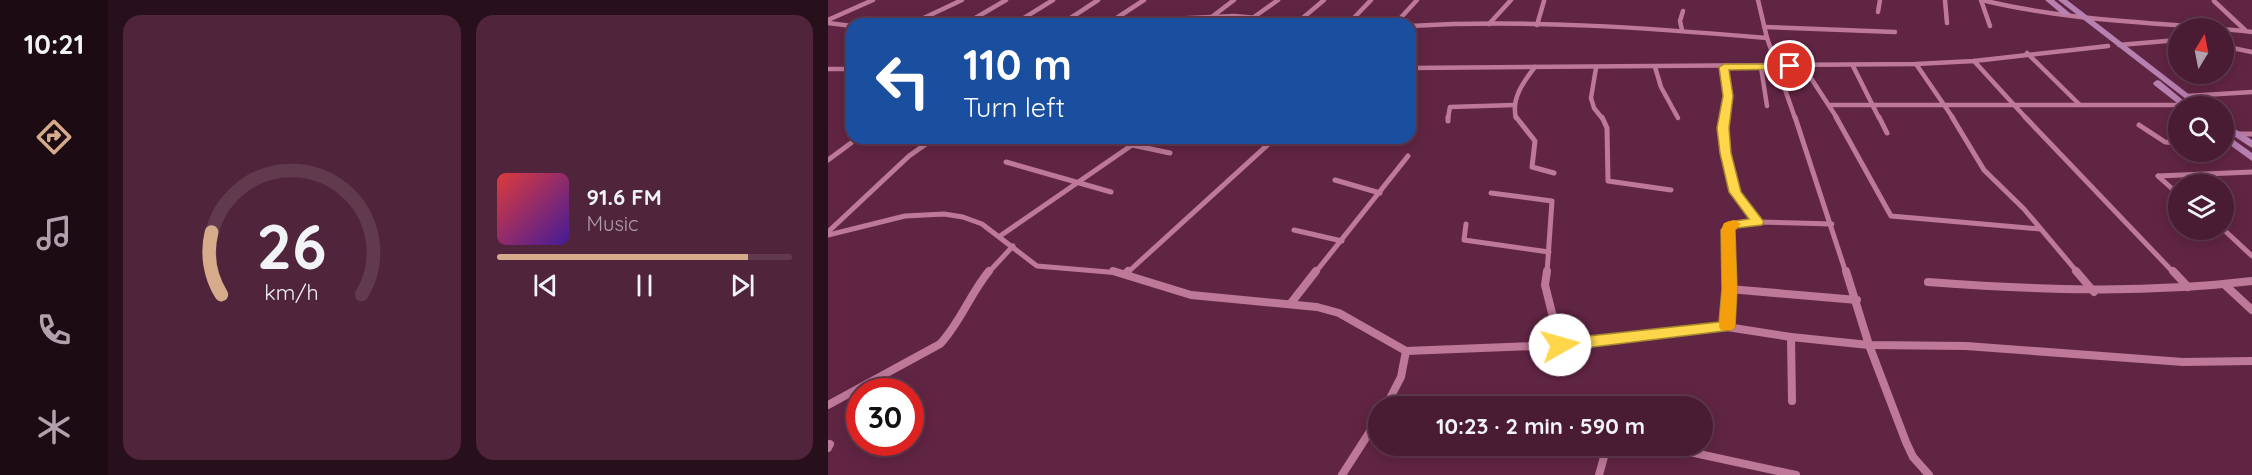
<!DOCTYPE html>
<html lang="en">
<head>
<meta charset="utf-8">
<style>
	:root { --surface:#491c33; --page:#50253b; --text:#f1f3f6; --muted:#b1a1ac; --line:#613a4e; --accent:#d6ab8b }
	body { margin:0; font-family:Quicksand,sans-serif; background:var(--page); color:var(--text); height:100vh; display:flex; flex-direction:column; font-size:22px; white-space:nowrap }
	* { box-sizing:border-box; margin:0 }
	p { font-size:20px; color:var(--muted) }
	.icon { flex:none; width:33px; height:33px; fill:none; stroke:currentColor; stroke-width:2; stroke-linecap:round; stroke-linejoin:round }
	.map { position:relative; flex:1; overflow:hidden }
	.drawer { display:flex; flex-direction:column; gap:15px; padding:15px; background:#280f1c; width:720px }
	.drawer>* { flex:none }
	.hud { position:absolute; left:18px; top:18px; width:570px; height:126px; border-radius:18px; box-shadow:0 3px 15px #0003,0 0 0 2px var(--line); background:#1a4fa0; color:#fff; overflow:hidden }
	.needle { width:39px; rotate:10deg }
	.tools { position:absolute; left:1340px; top:18px; display:grid; gap:12px }
	.tools a { display:grid; place-items:center; width:66px; height:66px; border-radius:50%; background:var(--surface); box-shadow:0 3px 15px #0003,0 0 0 2px var(--line); font-size:30px }
	.speed { position:absolute; left:18px; top:378px; display:flex; gap:12px; font-size:30px; font-weight:700; text-align:center }
	.speed>* { display:grid; place-content:center; width:78px; height:78px; border-radius:50%; background:var(--surface); box-shadow:0 3px 15px #0003,0 0 0 2px var(--line); line-height:1 }
	.speed .limit { border:9px solid #d22; background:#fff; color:#111 }
	.pin { position:absolute; display:grid; place-items:center; width:51px; height:51px; color:#fff; margin:-26px; border:3px solid #fff; border-radius:50%; box-shadow:0 2px 6px #0007 }
	.me { position:absolute; width:66px; margin:-33px; rotate:83deg; stroke-linejoin:round; filter:drop-shadow(0 0 4px #0008) }
	.turn { display:flex; align-items:center; gap:21px; height:126px; padding:0 18px; font-size:27px }
	.turn .icon { width:78px; height:78px; stroke-width:2.5 }
	.turn b { display:block; font-size:42px; line-height:51px }
	.drawer .card { flex:1; display:flex; flex-direction:column; justify-content:center; gap:9px; min-width:0; padding:0 21px; border-radius:18px; background:var(--page) }
	.drawer .dial { align-items:center; gap:0 }
	.dial svg { height:156px; overflow:visible; fill:none; stroke:var(--line); stroke-width:7; stroke-linecap:round; text-anchor:middle }
	.dial text { fill:var(--text); stroke:none }
	.song { display:flex; align-items:center; gap:18px }
	.cover { width:72px; height:72px; border-radius:9px; background:linear-gradient(135deg,hsl(0 70% 55%),hsl(260 70% 35%)) }
	.played { height:6px; border-radius:3px; background:linear-gradient(90deg,var(--accent) 85%,var(--line) 85%) }
	.keys { display:flex; justify-content:space-around; direction:ltr }
	.drawer .tiles { flex:1; display:grid; gap:15px; grid-template-columns:repeat(2,1fr) }
	.trip { position:absolute; left:540px; top:396px; width:345px; height:60px; border-radius:30px; background:var(--surface); box-shadow:0 3px 15px #0003,0 0 0 2px var(--line); font-weight:700; line-height:60px; text-align:center }
	main { display:flex; flex:1; min-height:0 }
	.menu { display:flex; flex-direction:column; width:108px; justify-content:space-around; align-items:center; background:#1d0b14; color:var(--muted) }
	.menu .icon { width:42px; height:42px }
	.menu .selected { color:var(--accent) }
	.menu b { font-size:27px; color:var(--text) }
	.map>svg:first-child { display:block }
</style>
</head>
<body>
<main>
<nav class="menu">
<b>10:21</b>
<svg class="icon selected" aria-label="directions" viewBox="0 0 24 24"><path d="M12 3l9 9-9 9-9-9zM9 14v-3h6M13 9l2 2-2 2"/></svg>
<svg class="icon" aria-label="music" viewBox="0 0 24 24"><path d="M9 18V5l10-2v13"/><circle cx="6" cy="18" r="3"/><circle cx="16" cy="16" r="3"/></svg>
<svg class="icon" aria-label="phone" viewBox="0 0 24 24"><path d="M5 4h4l2 5-3 2q2 4 5 5l2-3 5 2v4C11 20 4 13 5 4z"/></svg>
<svg class="icon" aria-label="climate" viewBox="0 0 24 24"><path d="M12 3v18M4 7l16 10M4 17L20 7"/></svg>
</nav>
<section class="drawer">
<div class="tiles">
<div class="card dial"><svg viewBox="0 0 100 80">
<path d="M14 69A42 42 0 1 1 86 69"/>
<path d="M14 69A42 42 0 0 1 9 37" stroke="#d6ab8b"/>
<text x="50" y="56" font-size="32" font-weight="700">26</text>
<text x="50" y="72" font-size="11">km/h</text>
</svg></div>
<div class="card">
<div class="song"><i class="cover"></i><div><b>91.6 FM</b><p>Music</p></div></div>
<div class="played"></div>
<div class="keys"><svg class="icon" aria-label="previous" viewBox="0 0 24 24"><path d="M18 5L8 12l10 7zM5 5v14"/></svg><svg class="icon" aria-label="pause" viewBox="0 0 24 24"><path d="M8 5v14M16 5v14"/></svg><svg class="icon" aria-label="next" viewBox="0 0 24 24"><path d="M6 5l10 7-10 7zM19 5v14"/></svg></div>
</div>
</div>
</section>
<div class="map">
<svg width="1424" height="475" viewBox="0 0 1424 475">
	<rect width="100%" height="100%" fill="#612544"/>
	<g fill="none" stroke-linecap="round" stroke-linejoin="round">
		<g stroke="#be7999" stroke-width="4.5">
			<path d="M930,0L939,38L967,118"/>
			<path d="M1117,0L1119,23"/>
			<path d="M1153,0L1162,26"/>
			<path d="M1154,0C1243,22 1334,22 1424,32"/>
			<path d="M1386,1L1417,30"/>
			<path d="M1050,12L1052,0"/>
			<path d="M385,16L406,0"/>
			<path d="M426,17L450,0"/>
			<path d="M0,20L45,0"/>
			<path d="M284,21L316,0"/>
			<path d="M470,22L496,0"/>
			<path d="M0,23L24,26"/>
			<path d="M235,23L270,0"/>
			<path d="M83,24L134,0"/>
			<path d="M137,24L178,0"/>
			<path d="M186,24L225,0"/>
			<path d="M227,24L406,16L499,24"/>
			<path d="M520,24L543,0"/>
			<path d="M567,24L589,0"/>
			<path d="M661,24L683,0"/>
			<path d="M709,25L716,1"/>
			<path d="M582,26C701,19 820,28 939,38"/>
			<path d="M936,27L1067,32"/>
			<path d="M854,30L852,21L855,11"/>
			<path d="M1291,45L1350,40"/>
			<path d="M1395,46L1424,52"/>
			<path d="M1199,53L1252,105"/>
			<path d="M1146,61L1198,118"/>
			<path d="M1088,64L1125,118"/>
			<path d="M975,66L1009,118"/>
			<path d="M1025,66L1051,118"/>
			<path d="M827,67L833,87L850,118"/>
			<path d="M896,67L900,96L897,118"/>
			<path d="M933,67L939,106"/>
			<path d="M582,68L1088,64L1146,61L1280,46"/>
			<path d="M768,68L763,98L766,108L774,118"/>
			<path d="M0,69H24"/>
			<path d="M1359,96L1424,92"/>
			<path d="M21,100H24"/>
			<path d="M582,103L584,105L582,109"/>
			<path d="M1002,105H1357"/>
			<path d="M620,118L622,107L686,105"/>
			<path d="M688,118C683,99 695,82 707,67"/>
		</g>
		<g stroke="#be7999" stroke-width="5">
			<path d="M620,117V121"/>
			<path d="M688,117L707,141L704,167L726,173"/>
			<path d="M774,117L779,128L780,181L843,190"/>
			<path d="M897,117C894,136 899,173 907,192C912,202 923,213 930,222"/>
			<path d="M967,117L1018,273"/>
			<path d="M1008,117L1063,216L1212,229"/>
			<path d="M1051,117L1059,133"/>
			<path d="M1124,117L1156,170L1196,209L1250,273"/>
			<path d="M1197,117L1346,273"/>
			<path d="M1311,125L1337,142L1350,143"/>
			<path d="M1409,134H1424"/>
			<path d="M556,143L560,138"/>
			<path d="M304,145L342,153"/>
			<path d="M0,160L23,143"/>
			<path d="M178,162L283,192"/>
			<path d="M1330,176L1424,172"/>
			<path d="M1330,176L1350,194"/>
			<path d="M507,180L552,193"/>
			<path d="M663,193L724,201L719,273"/>
			<path d="M638,224L636,240L721,252"/>
			<path d="M1395,229L1424,256"/>
			<path d="M466,230L514,241"/>
			<path d="M0,232L81,156L98,144"/>
			<path d="M0,235L77,216L116,214L135,217L154,224L209,266L292,273"/>
			<path d="M172,236L307,143L287,138"/>
			<path d="M160,273L185,246"/>
			<path d="M299,273L446,139"/>
			<path d="M487,273L580,156"/>
			<path d="M900,273L901,226L930,222L1004,224"/>
		</g>
		<g stroke="#be7999" stroke-width="8">
			<path d="M285,271L363,295L489,307L511,313L578,351L732,345L899,327L963,337L1041,345L1138,346L1355,362L1424,361"/>
			<path d="M719,271L717,285L732,345"/>
			<path d="M1018,271L1041,345L1078,442L1085,457L1101,475"/>
			<path d="M1248,271L1266,292"/>
			<path d="M1345,271L1360,287"/>
			<path d="M297,274L300,271"/>
			<path d="M1100,282C1209,290 1316,294 1424,281"/>
			<path d="M1397,285L1424,310"/>
			<path d="M901,289L1029,300"/>
			<path d="M463,303L488,271"/>
			<path d="M899,327L900,271"/>
			<path d="M963,337L964,401"/>
			<path d="M0,405L112,344C132,323 142,294 161,271"/>
			<path d="M558,406L573,377L578,351"/>
			<path d="M704,406H707"/>
			<path d="M834,446L968,475"/>
			<path d="M0,448L2,444"/>
			<path d="M514,475L550,419"/>
			<path d="M771,475L779,446"/>
		</g>
		<g fill="#b680b1" fill-rule="evenodd">
			<path d="M1217,0H1226L1243,14L1236,16Z"/>
			<path d="M1230,0H1239L1376,106H1367Z"/>
			<path d="M1329,80L1332,81L1362,106H1353L1326,85L1325,83Z"/>
			<path d="M1395,121L1424,140V148L1395,129Z"/>
			<path d="M1395,132L1424,153V161L1395,140Z"/>
		</g>
	</g>
	<path fill="#ffd54a" stroke="#a68a30" stroke-width="1.5" d="M962,64H966V69L901,70L905,96L901,128L903,153L913,192L936,222L934,225L909,228L907,230L909,289L907,327L904,330L732,351L726,349L724,345L726,341L732,339L891,322L894,289L893,230L900,222L921,219L901,192L892,153L889,128L895,96L891,67L896,64Z"/>
	<path fill="#f59e0b" d="M906,220L913,224L907,230L909,289L907,327L904,330H893L891,327L894,289L893,230L896,223Z"/>
</svg>
<div class="tools">
<a><svg class="needle" viewBox="-14 -14 28 28"><path d="M0-13l5 13h-10z" fill="#e53935"/><path d="M0 13l5-13h-10z" fill="#b1a1ac"/></svg></a>
<a><svg class="icon" aria-label="search" viewBox="0 0 24 24"><circle cx="10" cy="10" r="6"/><path d="M15 15l6 6"/></svg></a>
<a><svg class="icon" aria-label="layers" viewBox="0 0 24 24"><path d="M12 4l9 5-9 5-9-5zM3 14l9 5 9-5"/></svg></a>
</div>
<div class="speed"><div class="limit">30</div></div>
<div class="pin" style="left:962px;top:66px;background:#d93025"><svg class="icon" aria-label="arrive" viewBox="0 0 24 24"><path d="M6 21V4h12l-3 4 3 4H6"/></svg></div>
<svg class="me" style="left:732px;top:345px" viewBox="-20 -20 40 40"><circle r="19" fill="#fff"/><path d="M0-13L10 11 0 6-10 11z" fill="#ffd54a"/></svg>
<div class="trip">10:23 · 2 min · 590 m</div>
<div class="hud">
<div class="turn"><svg class="icon" aria-label="left" viewBox="0 0 24 24"><path d="M17 20v-9H6M10 6l-5 5 5 5"/></svg><div><b>110 m</b>Turn left</div></div>
</div>
</div>
</main>
</body>
</html>
